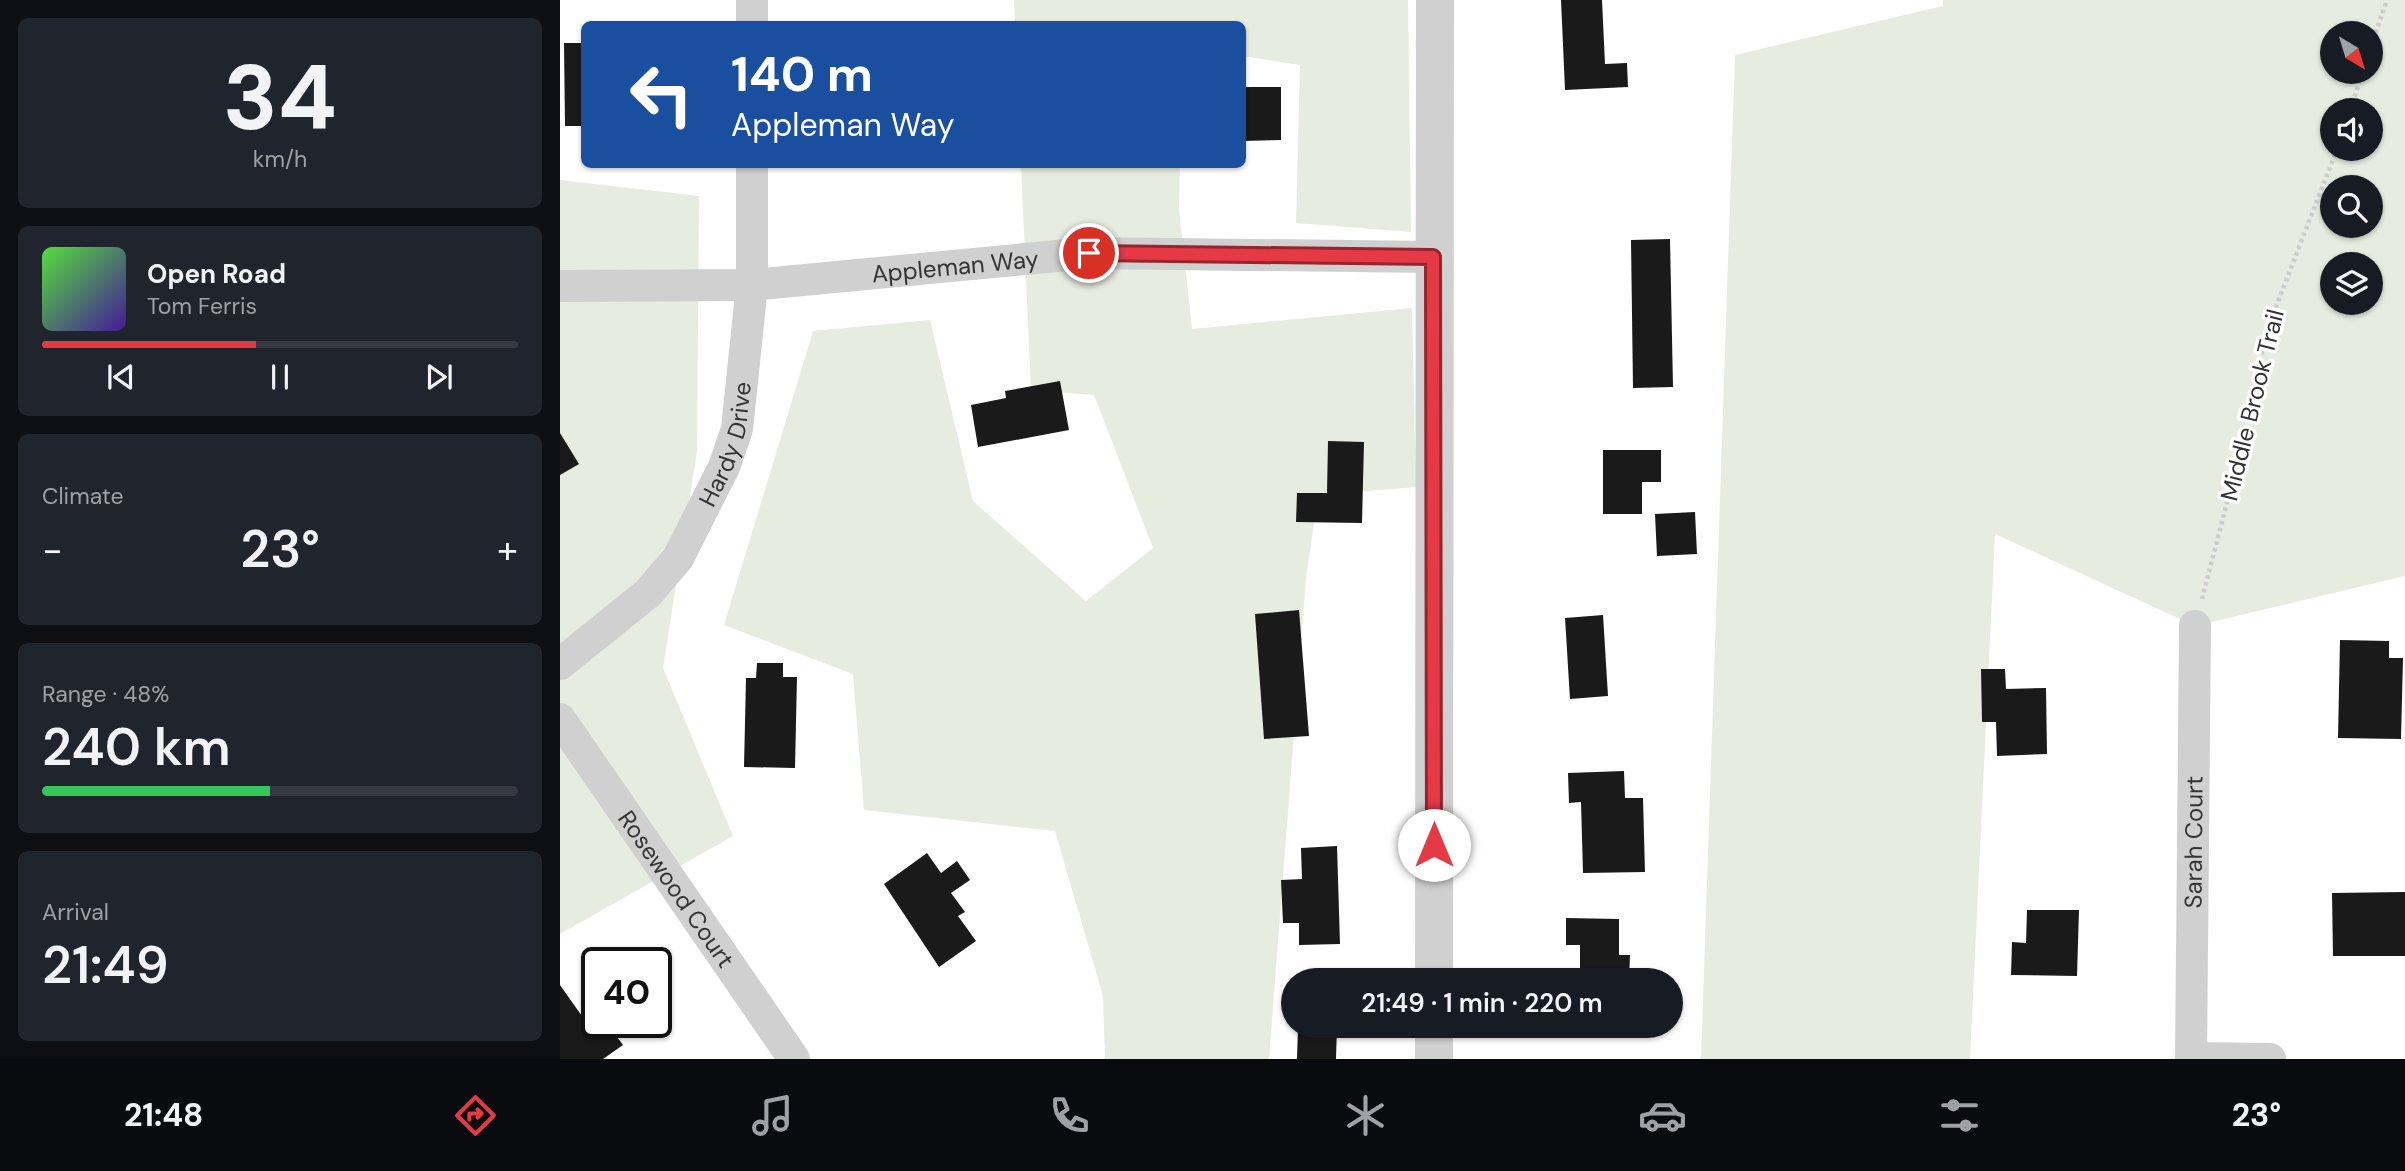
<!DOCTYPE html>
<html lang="en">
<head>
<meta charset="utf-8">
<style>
	:root { --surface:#171b24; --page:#20242c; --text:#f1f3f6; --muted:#9ea1a6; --line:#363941; --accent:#e63946 }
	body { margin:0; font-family:"DM Sans",sans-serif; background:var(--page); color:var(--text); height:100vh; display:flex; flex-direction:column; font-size:26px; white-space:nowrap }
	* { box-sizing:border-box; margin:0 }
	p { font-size:23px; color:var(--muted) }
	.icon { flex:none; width:38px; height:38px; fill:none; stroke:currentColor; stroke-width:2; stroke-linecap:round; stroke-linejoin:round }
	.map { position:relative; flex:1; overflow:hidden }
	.drawer { display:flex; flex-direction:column; gap:18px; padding:18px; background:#0d0f14; width:560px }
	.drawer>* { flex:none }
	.banner { position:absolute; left:21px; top:21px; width:665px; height:147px; border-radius:10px; box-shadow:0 2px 5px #0004; background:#1a4fa0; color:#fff; overflow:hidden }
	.needle { width:46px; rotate:142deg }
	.fabs { position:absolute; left:1760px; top:21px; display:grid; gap:14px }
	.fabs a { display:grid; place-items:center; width:63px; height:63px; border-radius:50%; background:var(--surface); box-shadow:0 2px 5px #0004; font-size:35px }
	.speed { position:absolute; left:21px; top:947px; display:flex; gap:14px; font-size:35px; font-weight:700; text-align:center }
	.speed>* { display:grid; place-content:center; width:91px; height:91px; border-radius:50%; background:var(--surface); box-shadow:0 2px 5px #0004; line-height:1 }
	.speed .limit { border:4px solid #111; border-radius:10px; background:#fff; color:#111 }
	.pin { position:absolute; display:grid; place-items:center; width:60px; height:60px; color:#fff; margin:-30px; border:4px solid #fff; border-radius:50%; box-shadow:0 2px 7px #0007 }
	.me { position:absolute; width:77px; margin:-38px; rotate:0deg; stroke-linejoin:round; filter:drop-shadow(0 0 5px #0008) }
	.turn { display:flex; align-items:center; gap:24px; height:147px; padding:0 35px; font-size:32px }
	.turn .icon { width:91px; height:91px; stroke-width:2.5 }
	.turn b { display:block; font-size:49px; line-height:60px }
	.big { font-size:52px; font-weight:600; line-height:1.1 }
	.drawer .widget { flex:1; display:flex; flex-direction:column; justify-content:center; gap:10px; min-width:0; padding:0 24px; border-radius:10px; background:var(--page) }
	.drawer .dial { align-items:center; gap:0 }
	.dial b { font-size:91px; line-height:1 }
	.song { display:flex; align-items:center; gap:21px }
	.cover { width:84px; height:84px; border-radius:10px; background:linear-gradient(135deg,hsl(110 70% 55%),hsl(260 70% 35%)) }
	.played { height:7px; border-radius:4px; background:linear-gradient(90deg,var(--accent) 45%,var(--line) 45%) }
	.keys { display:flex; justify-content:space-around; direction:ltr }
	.heat { display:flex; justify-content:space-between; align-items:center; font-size:38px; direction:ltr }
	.charge { height:10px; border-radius:5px; background:linear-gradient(90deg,#34c759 48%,var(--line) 0) }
	.trip { position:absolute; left:721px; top:968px; width:402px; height:70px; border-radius:35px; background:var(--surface); box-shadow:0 2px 5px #0004; font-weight:600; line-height:70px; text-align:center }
	.menu { display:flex; height:112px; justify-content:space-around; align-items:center; background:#090b0e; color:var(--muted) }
	.menu .icon { width:49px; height:49px }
	.menu .on { color:var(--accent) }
	.menu b { font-size:32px; color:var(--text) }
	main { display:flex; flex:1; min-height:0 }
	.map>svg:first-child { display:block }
</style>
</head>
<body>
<main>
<section class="drawer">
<div class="widget dial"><b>34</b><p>km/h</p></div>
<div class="widget">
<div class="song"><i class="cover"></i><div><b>Open Road</b><p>Tom Ferris</p></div></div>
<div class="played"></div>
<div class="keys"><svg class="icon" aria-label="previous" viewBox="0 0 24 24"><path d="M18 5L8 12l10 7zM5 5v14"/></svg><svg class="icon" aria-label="pause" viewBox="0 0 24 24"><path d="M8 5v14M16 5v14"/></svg><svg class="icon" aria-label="next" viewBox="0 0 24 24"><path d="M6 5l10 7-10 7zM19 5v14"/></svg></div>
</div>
<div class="widget"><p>Climate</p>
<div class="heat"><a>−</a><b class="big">23°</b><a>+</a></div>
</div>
<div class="widget"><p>Range · 48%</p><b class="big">240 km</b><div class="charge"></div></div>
<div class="widget"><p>Arrival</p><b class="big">21:49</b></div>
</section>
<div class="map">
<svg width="1845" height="1059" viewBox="0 0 1845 1059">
	<rect width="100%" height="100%" fill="#fff"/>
	<g fill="#e6ecdf" fill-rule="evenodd">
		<path d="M454,0H848L851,232L736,223L740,65L683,56L682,24H455Z"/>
		<path d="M1383,0H1845V576L1635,626L1435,534L1410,1059H1141L1175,55L1383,6ZM1773,33H1811V72H1773ZM1773,110H1811V149H1773ZM1773,187H1811V226H1773ZM1773,264H1811V303H1773Z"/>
		<path d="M461,165H620L619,210L632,329L852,308L856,487L758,495L746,578L709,1059H545L543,996L495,831L304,810L293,674L164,625L253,331L370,320L413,501L526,601L593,548L534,395L471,390Z"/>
		<path d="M0,180L139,196L137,451L103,668L173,836L0,934Z"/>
	</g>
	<g fill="#1a1a1a">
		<path d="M1001,0H1042L1045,64L1067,63L1068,87L1005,90Z"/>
		<path d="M4,43H24V126H5Z"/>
		<path d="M682,87H721V140L682,141Z"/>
		<path d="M1110,239L1113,387L1073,388L1071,240Z"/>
		<path d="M500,381L509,430L418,447L411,405L446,398L445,391Z"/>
		<path d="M0,433L19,464L0,475Z"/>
		<path d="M768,441L804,442L802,523L736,522L737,493H767Z"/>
		<path d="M1043,450H1101V482H1082V514H1043Z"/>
		<path d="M1135,512L1137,554L1097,556L1095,514Z"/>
		<path d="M739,610L749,736L704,739L695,614Z"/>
		<path d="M1043,615L1048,696L1010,699L1005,618Z"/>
		<path d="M1780,640L1829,641V658H1843L1841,739L1778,738Z"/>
		<path d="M197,663H223V677H237L235,768L184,767L186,678H196Z"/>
		<path d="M1421,669H1445L1446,689L1486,688L1487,754L1437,756L1436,722H1422Z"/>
		<path d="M1064,771L1065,798H1083L1085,872L1023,873L1021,802L1009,803L1008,773Z"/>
		<path d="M777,846L780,944L739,945V923H723L721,880L742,879L741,848Z"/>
		<path d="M367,853L381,873L397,861L410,880L391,893L405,912L398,916L416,941L379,967L324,884Z"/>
		<path d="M1845,892V956H1773L1772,893Z"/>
		<path d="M1467,910H1519L1517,976L1451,975L1452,942L1466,943Z"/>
		<path d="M1006,918L1059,919V955H1070L1069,980H1020V945H1006Z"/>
		<path d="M0,985L29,1026L36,1022H46L63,1045L43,1059H0Z"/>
		<path d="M738,1026H777L776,1059H737Z"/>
	</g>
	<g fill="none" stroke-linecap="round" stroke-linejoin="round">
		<g stroke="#cdcdcd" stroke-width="4.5" stroke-dasharray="3.5 3.5" stroke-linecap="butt">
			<path d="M1811,46L1827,0"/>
			<path d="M1790,110L1803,72"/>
			<path d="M1642,599L1696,391L1704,338L1777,149"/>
		</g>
		<g stroke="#d0d0d0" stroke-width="32">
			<path d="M192,24V0"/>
			<path id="s1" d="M0,286L192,285L529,253L873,257"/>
			<path id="s2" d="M0,664L88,593L118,558L164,467L177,429L192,285V164"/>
			<path id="s3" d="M0,719L234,1059"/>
			<path d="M1631,1058L1710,1059"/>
			<path id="s4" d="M1631,1059L1635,626"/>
		</g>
		<g stroke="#d0d0d0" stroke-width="38">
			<path d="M874,980L875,0"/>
			<path d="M874,1026V1059"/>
		</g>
	</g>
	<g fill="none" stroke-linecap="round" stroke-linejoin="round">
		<g stroke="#96252e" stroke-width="18">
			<path id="route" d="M529,253L873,257L874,845"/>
		</g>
		<use href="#route" stroke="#e63946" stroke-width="12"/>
	</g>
	<g text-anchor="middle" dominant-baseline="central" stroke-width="7" stroke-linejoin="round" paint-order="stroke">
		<g font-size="24" fill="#333" stroke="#fff">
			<text stroke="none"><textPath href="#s1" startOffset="396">Appleman Way</textPath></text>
			<text transform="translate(1692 405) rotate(-76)">Middle Brook Trail</text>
			<text stroke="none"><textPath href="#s2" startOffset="284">Hardy Drive</textPath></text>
			<text stroke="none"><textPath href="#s4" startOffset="217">Sarah Court</textPath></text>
			<text stroke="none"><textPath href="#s3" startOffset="206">Rosewood Court</textPath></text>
		</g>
	</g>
</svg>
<div class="fabs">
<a><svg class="needle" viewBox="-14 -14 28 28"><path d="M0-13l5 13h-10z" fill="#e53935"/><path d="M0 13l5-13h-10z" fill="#9ea1a6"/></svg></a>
<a><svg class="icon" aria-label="sound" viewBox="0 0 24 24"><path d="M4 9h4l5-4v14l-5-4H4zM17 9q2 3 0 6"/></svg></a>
<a><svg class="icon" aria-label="search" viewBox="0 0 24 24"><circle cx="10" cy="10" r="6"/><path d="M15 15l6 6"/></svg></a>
<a><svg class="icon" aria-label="layers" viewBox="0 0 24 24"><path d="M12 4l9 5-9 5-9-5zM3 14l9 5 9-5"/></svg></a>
</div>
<div class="speed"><div class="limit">40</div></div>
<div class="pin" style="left:529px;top:253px;background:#d93025"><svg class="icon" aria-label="arrive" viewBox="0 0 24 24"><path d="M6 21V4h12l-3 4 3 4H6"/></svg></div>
<svg class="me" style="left:874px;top:845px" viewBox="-20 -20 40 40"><circle r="19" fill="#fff"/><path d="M0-13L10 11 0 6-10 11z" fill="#e63946"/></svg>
<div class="trip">21:49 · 1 min · 220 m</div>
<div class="banner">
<div class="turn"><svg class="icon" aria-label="left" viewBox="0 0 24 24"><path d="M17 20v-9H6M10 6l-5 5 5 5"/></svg><div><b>140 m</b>Appleman Way</div></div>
</div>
</div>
</main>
<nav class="menu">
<b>21:48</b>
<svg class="icon on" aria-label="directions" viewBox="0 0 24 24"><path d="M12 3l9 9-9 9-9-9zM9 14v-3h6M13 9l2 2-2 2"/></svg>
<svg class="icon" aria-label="music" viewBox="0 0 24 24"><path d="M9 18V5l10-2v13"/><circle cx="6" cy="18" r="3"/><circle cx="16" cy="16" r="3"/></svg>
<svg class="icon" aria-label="phone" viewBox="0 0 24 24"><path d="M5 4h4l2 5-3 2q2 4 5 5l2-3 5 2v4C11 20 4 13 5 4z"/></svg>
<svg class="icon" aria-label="climate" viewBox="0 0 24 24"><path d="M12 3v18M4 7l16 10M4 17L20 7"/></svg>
<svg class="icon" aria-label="car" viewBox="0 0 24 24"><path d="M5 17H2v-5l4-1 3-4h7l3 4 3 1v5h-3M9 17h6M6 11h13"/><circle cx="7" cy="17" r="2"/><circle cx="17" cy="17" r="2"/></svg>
<svg class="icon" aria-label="filters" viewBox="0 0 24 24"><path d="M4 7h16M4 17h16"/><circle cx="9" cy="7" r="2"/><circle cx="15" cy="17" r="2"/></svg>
<b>23°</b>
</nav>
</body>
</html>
